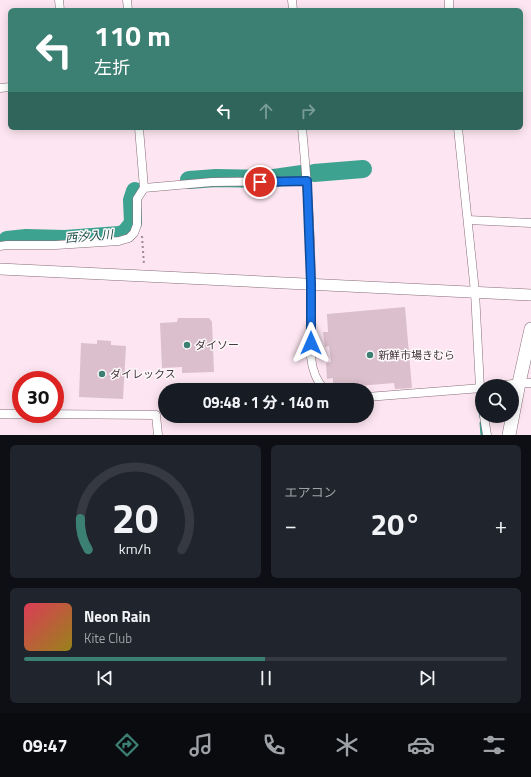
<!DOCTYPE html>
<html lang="ja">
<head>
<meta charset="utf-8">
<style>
	:root { --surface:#171b24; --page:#20242c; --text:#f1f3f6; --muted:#9ea1a6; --line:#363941; --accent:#3c7f73 }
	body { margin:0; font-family:"Titillium Web","Noto Sans JP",sans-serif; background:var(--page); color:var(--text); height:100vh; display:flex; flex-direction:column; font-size:15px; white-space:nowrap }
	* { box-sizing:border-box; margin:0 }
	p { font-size:13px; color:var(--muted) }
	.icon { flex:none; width:22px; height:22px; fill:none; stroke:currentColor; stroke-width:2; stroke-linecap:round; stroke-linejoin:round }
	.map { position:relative; height:435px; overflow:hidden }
	.details { display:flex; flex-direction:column; gap:10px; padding:10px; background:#0d0f14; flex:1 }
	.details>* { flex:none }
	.hud { position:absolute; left:8px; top:8px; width:515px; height:122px; border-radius:6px; box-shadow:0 2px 10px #0003; background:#3c7f73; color:#fff; overflow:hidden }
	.fabs { position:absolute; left:475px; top:379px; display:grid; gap:8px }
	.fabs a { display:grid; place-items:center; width:44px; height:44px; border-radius:50%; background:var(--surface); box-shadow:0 2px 10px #0003; font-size:20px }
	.speed { position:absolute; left:12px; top:371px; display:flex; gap:8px; font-size:20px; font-weight:700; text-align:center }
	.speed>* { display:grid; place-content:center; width:52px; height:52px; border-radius:50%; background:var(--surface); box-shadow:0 2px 10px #0003; line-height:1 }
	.speed .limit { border:6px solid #d22; background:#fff; color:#111 }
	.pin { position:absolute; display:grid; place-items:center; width:34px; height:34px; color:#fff; margin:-17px; border:2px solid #fff; border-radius:50%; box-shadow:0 1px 4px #0007 }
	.me { position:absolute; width:44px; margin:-22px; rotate:0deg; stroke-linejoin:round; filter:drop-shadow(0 0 3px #0008) }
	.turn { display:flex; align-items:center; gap:14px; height:84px; padding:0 20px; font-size:18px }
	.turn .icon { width:52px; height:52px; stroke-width:2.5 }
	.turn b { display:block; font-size:28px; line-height:34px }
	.lanes { display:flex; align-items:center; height:38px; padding:0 20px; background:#0003; justify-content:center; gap:20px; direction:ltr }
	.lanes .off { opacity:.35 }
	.big { font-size:30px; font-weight:700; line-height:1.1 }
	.details .widget { flex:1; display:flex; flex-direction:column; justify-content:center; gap:6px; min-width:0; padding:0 14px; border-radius:6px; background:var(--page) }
	.details .dial { align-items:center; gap:0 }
	.dial svg { height:104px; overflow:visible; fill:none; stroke:var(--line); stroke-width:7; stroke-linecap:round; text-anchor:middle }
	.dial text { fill:var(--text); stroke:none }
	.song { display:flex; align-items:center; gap:12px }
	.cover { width:48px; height:48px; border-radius:6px; background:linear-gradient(135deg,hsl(350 70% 55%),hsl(50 70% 35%)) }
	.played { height:4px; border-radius:2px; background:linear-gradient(90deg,var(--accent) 50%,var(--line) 50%) }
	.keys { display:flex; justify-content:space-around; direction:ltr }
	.heat { display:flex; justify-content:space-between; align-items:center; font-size:22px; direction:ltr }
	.details .tiles { flex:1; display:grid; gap:10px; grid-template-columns:1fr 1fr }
	.widget:last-child { grid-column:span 2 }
	.trip { position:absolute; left:158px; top:383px; width:216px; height:40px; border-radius:20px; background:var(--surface); box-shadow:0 2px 10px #0003; font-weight:700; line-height:40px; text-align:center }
	.tabs { display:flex; height:64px; justify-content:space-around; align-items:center; background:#090b0e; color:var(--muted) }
	.tabs .icon { width:28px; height:28px }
	.tabs .current { color:var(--accent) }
	.tabs b { font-size:18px; color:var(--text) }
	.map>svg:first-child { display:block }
</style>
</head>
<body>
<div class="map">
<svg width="531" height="435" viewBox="0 0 531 435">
	<rect width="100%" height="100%" fill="#fde6f1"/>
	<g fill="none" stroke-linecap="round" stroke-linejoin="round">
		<g stroke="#3ea290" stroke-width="3">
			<path d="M479,403L481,417"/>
			<path d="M481,423L482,435"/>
		</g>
		<g stroke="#3ea290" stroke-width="18">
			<path d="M314,173L363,169"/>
			<path d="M189,180L216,178L267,179L302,174"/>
			<path d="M7,240L26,238L65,239L119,235L125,233L133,223L132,200L135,191"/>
		</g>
	</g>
	<g fill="#dbbfcc">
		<path d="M405,307L412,388L395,389L394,383L333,388V378L327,379L326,363L331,362L329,346L325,347L323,332H328L327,314Z"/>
		<path d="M178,318H209L212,322L214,372L182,373V367L162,368L160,323L177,322Z"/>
		<path d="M97,340L111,341V345L126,346L123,399L79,397L81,343L97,344Z"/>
	</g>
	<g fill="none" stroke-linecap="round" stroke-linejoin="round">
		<g stroke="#866d79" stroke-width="9">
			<g id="street">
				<path d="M59,0L60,10"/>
				<path d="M127,0L128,10"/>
				<path d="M292,0L293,10"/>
				<path d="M449,0V10"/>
				<path d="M0,88L10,87"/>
				<path d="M139,128L144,188"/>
				<path d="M302,128C307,180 311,232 311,284C312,308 309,333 311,357C312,369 317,382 325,390"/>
				<path d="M458,128L475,292L480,388L482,403"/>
				<path d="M468,220L531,223"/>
				<path d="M0,246L7,245H56L119,241L129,238L134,233L137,225V199L144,188L212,182L307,181"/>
				<path d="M499,386L519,383H531"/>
				<path d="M367,397L482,388"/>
				<path d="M0,414H21"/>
				<path d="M38,414L156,415L158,435"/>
				<path d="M484,416L487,435"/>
			</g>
		</g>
		<g stroke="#866d79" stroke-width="12">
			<path id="secondary" d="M0,269L531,295"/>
		</g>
		<g stroke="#866d79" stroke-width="14">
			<path id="primary" d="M509,435L519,383L531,329"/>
		</g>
		<path stroke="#9c8b93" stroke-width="2" stroke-dasharray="2 3" stroke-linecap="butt" d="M142,236L144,265"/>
		<use href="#street" stroke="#fff" stroke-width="8"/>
		<use href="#secondary" stroke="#fff" stroke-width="11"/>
		<use href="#primary" stroke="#fff" stroke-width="13"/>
	</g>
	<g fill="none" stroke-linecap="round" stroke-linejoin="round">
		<g stroke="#114b97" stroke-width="10">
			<path id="route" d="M260,182L307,181L311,283V343"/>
		</g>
		<use href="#route" stroke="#1a73e8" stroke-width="7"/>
	</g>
	<g fill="#3c7f73" stroke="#fff9fb" stroke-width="1.5">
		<circle cx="187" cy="345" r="4"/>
		<circle cx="370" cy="355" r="4"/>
		<circle cx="102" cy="374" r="4"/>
	</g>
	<g text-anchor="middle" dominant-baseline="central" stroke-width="3" stroke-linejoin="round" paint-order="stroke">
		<g font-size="11" fill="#44393e" stroke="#fff9fb" text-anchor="start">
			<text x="195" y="345">ダイソー</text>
			<text x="378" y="355">新鮮市場きむら</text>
			<text x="110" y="374">ダイレックス</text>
		</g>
		<g font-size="12" font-style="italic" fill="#144d44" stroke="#fff9fb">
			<text transform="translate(89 236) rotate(-5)">西汐入川</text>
		</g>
	</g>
</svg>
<div class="fabs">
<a><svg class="icon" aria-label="search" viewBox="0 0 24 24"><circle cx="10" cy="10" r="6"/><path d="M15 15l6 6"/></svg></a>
</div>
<div class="speed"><div class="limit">30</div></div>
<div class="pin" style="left:260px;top:182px;background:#d93025"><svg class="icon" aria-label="arrive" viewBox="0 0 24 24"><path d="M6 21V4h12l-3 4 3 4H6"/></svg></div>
<svg class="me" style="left:311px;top:343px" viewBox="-20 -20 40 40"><path d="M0-17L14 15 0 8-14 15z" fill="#1a73e8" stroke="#fff" stroke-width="4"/></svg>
<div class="trip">09:48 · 1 分 · 140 m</div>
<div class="hud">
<div class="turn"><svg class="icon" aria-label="left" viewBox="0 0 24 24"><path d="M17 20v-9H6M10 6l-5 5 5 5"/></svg><div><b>110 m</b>左折</div></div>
<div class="lanes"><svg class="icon" aria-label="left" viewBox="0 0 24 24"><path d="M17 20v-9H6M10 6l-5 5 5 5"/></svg><svg class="icon off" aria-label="ahead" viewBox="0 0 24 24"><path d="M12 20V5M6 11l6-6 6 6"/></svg><svg class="icon off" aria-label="right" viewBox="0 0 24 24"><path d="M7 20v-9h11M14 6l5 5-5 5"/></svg></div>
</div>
</div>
<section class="details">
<div class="tiles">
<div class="widget dial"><svg viewBox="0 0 100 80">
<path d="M14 69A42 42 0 1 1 86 69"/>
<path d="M14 69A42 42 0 0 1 8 45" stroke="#3c7f73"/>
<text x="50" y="56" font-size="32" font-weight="700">20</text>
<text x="50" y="72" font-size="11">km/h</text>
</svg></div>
<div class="widget"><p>エアコン</p>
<div class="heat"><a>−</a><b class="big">20°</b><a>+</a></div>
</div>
<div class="widget">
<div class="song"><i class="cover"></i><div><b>Neon Rain</b><p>Kite Club</p></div></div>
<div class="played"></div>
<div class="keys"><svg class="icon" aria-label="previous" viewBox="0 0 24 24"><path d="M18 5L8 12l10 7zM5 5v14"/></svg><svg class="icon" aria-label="pause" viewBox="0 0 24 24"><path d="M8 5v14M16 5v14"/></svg><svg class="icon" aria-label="next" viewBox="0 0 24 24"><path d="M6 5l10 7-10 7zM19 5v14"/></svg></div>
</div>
</div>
</section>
<nav class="tabs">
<b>09:47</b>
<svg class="icon current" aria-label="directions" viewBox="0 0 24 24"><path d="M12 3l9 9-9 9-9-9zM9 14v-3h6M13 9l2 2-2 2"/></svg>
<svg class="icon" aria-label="music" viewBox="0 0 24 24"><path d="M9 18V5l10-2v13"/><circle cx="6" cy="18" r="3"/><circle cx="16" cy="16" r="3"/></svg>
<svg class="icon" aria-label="phone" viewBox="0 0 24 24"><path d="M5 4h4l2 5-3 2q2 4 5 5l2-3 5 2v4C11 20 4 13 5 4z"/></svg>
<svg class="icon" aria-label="climate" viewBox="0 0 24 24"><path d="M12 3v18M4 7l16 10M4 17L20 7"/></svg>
<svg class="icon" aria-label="car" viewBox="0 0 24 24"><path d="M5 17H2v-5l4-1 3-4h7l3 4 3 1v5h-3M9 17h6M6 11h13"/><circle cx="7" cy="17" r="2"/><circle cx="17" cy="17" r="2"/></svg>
<svg class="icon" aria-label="filters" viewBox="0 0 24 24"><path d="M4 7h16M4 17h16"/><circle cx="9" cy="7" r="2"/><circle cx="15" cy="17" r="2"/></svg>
</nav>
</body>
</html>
